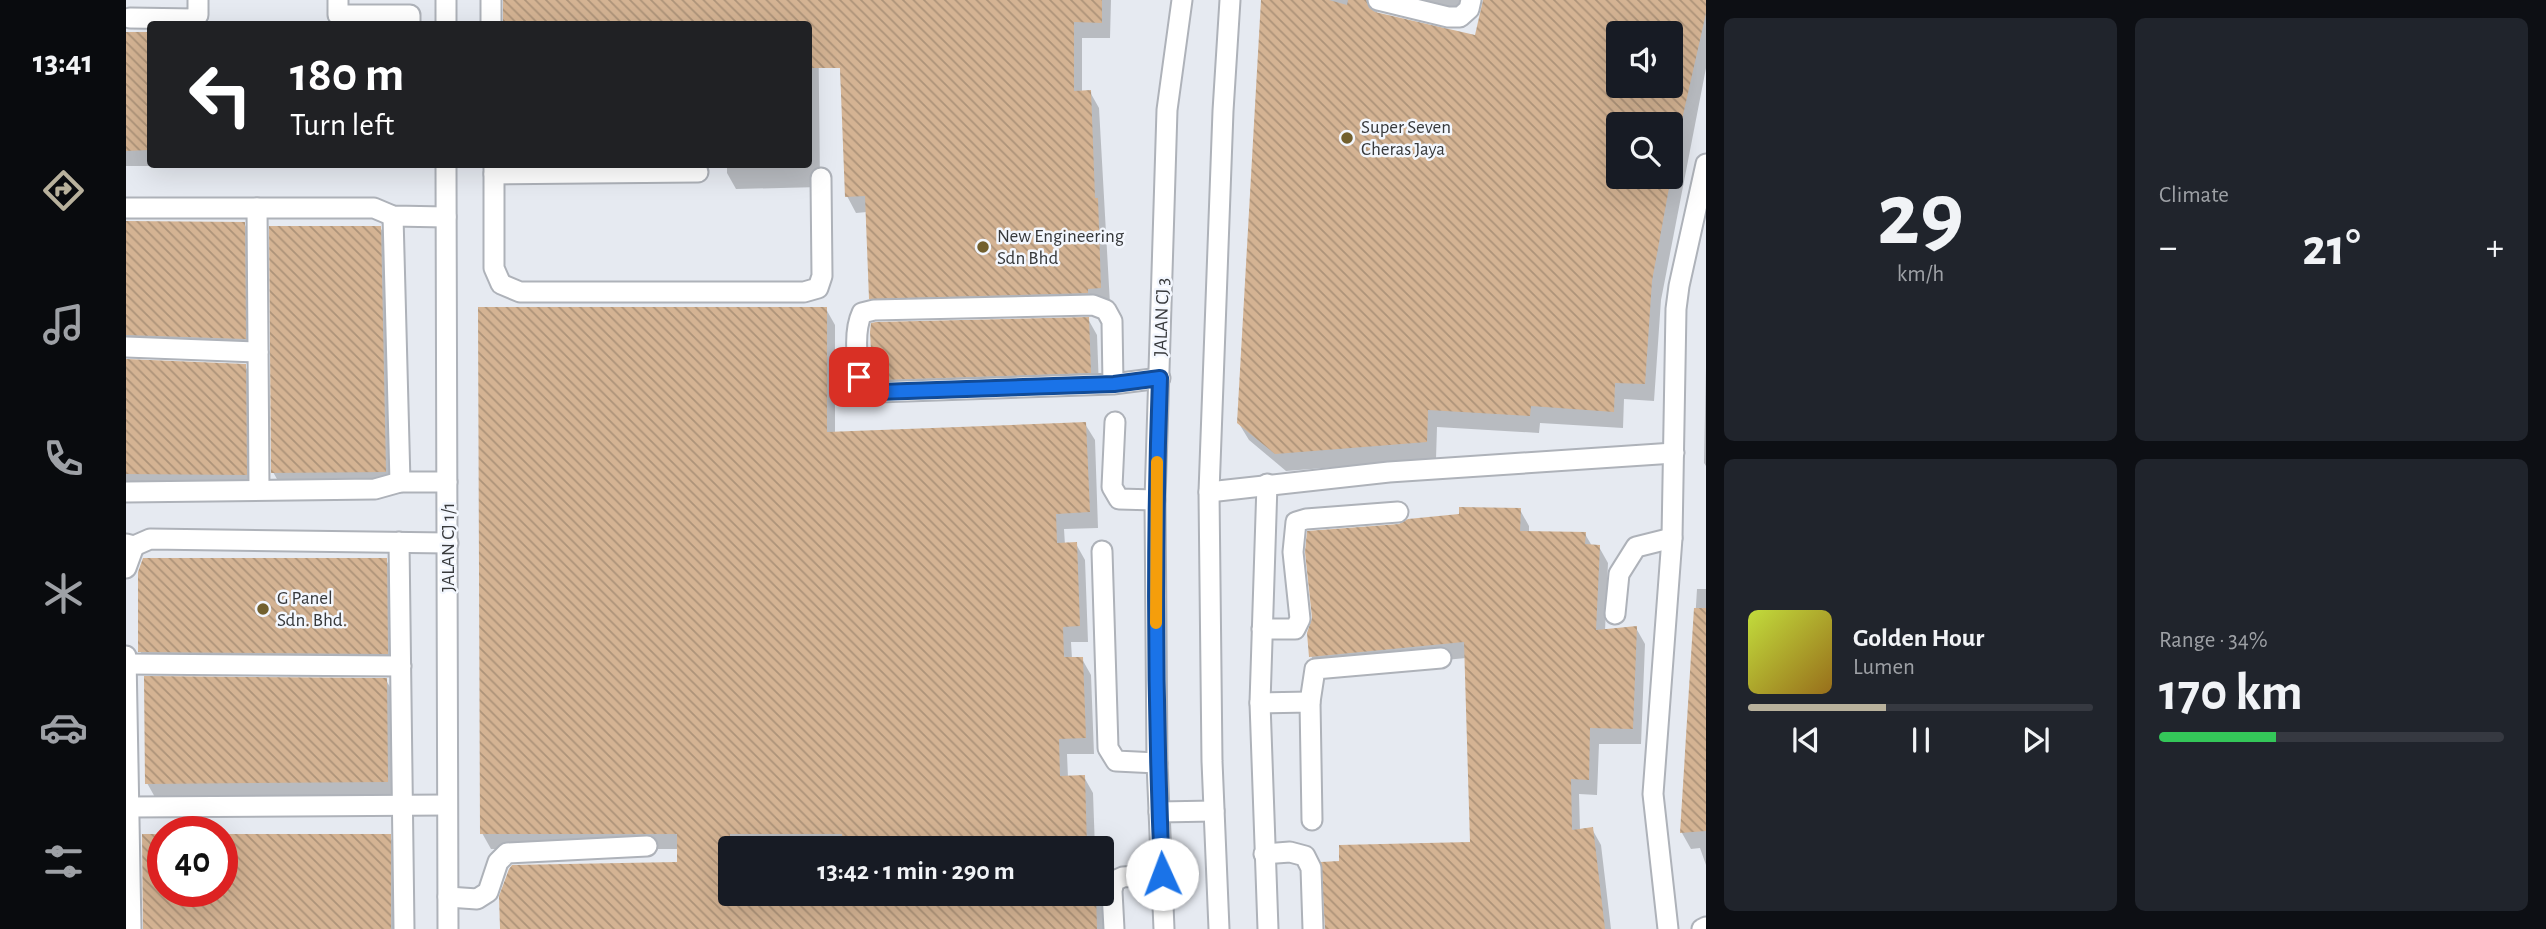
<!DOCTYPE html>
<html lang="en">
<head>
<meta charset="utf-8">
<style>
	:root { --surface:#171b24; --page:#20242c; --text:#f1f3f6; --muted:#9ea1a6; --line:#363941; --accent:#b8b19c }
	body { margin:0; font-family:"Alegreya Sans",sans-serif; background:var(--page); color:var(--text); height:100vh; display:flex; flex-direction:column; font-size:26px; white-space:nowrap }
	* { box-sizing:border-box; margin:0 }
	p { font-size:23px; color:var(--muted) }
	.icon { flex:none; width:38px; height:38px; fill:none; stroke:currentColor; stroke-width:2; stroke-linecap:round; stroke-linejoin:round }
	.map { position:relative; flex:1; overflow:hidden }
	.details { display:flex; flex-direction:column; gap:18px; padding:18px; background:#0d0f14; width:840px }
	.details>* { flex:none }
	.guide { position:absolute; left:21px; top:21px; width:665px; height:147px; border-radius:7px; box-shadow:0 7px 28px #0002; background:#202124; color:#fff; overflow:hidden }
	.buttons { position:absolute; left:1480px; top:21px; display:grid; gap:14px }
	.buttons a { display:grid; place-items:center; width:77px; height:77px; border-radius:7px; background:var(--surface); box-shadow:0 7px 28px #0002; font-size:35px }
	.speed { position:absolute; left:21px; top:816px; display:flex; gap:14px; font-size:35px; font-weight:700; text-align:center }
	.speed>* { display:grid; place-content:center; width:91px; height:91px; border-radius:50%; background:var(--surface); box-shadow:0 7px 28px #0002; line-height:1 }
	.speed .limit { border:10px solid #d22; background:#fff; color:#111 }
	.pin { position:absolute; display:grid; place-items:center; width:60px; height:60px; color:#fff; margin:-30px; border-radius:14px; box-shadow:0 4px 10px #0006 }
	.me { position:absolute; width:77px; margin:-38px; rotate:358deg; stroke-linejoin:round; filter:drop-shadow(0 0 5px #0008) }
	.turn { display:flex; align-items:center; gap:24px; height:147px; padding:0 28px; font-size:32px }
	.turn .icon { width:91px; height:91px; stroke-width:2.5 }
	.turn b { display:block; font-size:49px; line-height:60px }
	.big { font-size:52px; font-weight:700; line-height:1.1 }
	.details .tile { flex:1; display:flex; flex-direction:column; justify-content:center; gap:10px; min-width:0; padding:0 24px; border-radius:10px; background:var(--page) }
	.details .dial { align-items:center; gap:0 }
	.dial b { font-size:91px; line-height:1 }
	.song { display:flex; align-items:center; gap:21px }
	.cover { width:84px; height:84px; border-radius:10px; background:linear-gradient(135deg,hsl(70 70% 55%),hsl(40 70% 35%)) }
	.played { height:7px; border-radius:4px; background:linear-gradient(90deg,var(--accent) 40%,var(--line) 40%) }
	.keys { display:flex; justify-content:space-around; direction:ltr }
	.heat { display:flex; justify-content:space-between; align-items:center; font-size:38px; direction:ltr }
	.charge { height:10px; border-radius:5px; background:linear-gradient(90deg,#34c759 34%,var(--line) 0) }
	.details .tiles { flex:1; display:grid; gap:18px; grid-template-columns:repeat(2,1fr) }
	.trip { position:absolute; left:592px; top:836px; width:396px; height:70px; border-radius:7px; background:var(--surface); box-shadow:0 7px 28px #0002; font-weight:700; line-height:70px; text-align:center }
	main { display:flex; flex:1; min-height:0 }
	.tabs { display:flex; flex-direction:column; width:126px; justify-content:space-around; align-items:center; background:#090b0e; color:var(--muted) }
	.tabs .icon { width:49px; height:49px }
	.tabs .on { color:var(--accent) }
	.tabs b { font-size:32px; color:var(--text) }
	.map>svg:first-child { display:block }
</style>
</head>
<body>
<main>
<nav class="tabs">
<b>13:41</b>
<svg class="icon on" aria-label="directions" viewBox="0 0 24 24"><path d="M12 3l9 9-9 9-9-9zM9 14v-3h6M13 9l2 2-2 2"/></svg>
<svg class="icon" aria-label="music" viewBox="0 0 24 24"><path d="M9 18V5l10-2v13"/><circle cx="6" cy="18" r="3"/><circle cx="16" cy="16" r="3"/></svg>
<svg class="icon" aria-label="phone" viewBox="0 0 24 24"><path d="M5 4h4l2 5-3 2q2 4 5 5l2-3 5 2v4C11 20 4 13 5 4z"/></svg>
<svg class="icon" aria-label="climate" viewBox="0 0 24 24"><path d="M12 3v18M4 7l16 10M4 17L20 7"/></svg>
<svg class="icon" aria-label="car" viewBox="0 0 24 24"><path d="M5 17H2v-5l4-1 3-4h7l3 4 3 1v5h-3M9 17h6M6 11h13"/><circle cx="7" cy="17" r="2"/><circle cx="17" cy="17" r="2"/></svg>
<svg class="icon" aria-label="filters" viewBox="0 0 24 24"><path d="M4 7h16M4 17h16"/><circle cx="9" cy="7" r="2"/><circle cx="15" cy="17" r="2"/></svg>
</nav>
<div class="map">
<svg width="1580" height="929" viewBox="0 0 1580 929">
	<defs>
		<pattern id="building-back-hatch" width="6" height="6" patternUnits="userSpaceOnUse" patternTransform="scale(1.75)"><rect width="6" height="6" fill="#d4b393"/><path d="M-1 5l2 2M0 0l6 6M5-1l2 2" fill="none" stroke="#ad9379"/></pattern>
	</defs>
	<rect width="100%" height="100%" fill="#e6eaf1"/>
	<g fill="#0003" fill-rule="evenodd">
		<path d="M378,0H692L694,187L610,189L601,173V164H682V24H379Z"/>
		<path d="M715,0H985L984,38H956V92H964L973,108L984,304L754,314L745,298L741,212L730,213L721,196L714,68Z"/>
		<path d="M1137,0H1339L1334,21L1253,8L1250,14L1350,37L1359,0H1580V68L1535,300L1528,401L1498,399L1497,428L1414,423L1413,433L1311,427L1310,459L1160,471L1123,440L1112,422ZM1493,33H1545V86H1493ZM1493,124H1545V177H1493Z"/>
		<path d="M0,33H24V164L77,166H0Z"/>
		<path d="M109,164H283V166L111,168Z"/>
		<path d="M0,223H118L127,240L128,355H0Z"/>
		<path d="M254,227L263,243L268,487L156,488L147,472Z"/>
		<path d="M700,309L709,325V433L959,424L969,440L972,528L938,529L939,545L950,544L959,560L962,642H945L946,659H956L965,675L968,754H941L942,778L958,777L967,793L969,849H604V894H975V890L978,895L979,929H376L552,864V849H365L356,833Z"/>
		<path d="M962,319L971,335L973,388L760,395L750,378Z"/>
		<path d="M0,361L119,366L128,382L129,491L0,490Z"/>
		<path d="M1580,367V466L1578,463Z"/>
		<path d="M1394,510L1403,526V533L1459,534L1466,546L1473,547L1482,563L1479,631L1510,628L1519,644L1515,744H1473L1471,795L1453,794L1454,831L1466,829L1475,845L1485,929H1358L1340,658L1194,672L1185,656L1188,618L1273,526Z"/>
		<path d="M260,560L269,576L270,669L23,667L14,651Z"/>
		<path d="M1571,589H1580V865L1574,848L1565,849L1556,833Z"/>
		<path d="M260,680L269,696L270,798L30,799L21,783Z"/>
		<path d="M263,835L273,853L274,929H19L37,891H96Z"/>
	</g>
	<g fill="url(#building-back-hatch)" fill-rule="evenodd">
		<path d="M377,0H976V23L948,22V91L965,90L969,198H972L975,288L962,289V293L743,299L739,196L719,197L714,68H682V24H377Z"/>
		<path d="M1135,0H1203L1221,5L1222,0H1240L1243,8L1249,12L1349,35L1357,0H1580V13L1555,124H1493V177H1545L1526,281L1519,384L1489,383L1488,412L1405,406L1404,416L1302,410L1301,442L1149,454L1111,423ZM1493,33H1545V86H1493Z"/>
		<path d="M0,32H24V150L0,151Z"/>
		<path d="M0,221L119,222L120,339L0,335Z"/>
		<path d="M143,226H255L260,472L145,473Z"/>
		<path d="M352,307H701V432L960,422L964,512L930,514L931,543L951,542L954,626L937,627L938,657H957L960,738L933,739L934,776L959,775L961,849H717L716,834H604V894H970L971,929H374L373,896L383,869L386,865L551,862V834H354Z"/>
		<path d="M963,317L965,373L753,380L749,379L746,370L744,332L745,323L750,322Z"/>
		<path d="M0,359L120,364L121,475L0,474Z"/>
		<path d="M1333,507L1395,508L1394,531L1460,532L1459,544L1474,545L1470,630L1511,626L1507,729L1464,728L1463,780L1445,779L1446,830L1467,827L1479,929H1199L1195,862L1213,861V845L1344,842L1338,642L1183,657L1181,633L1186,618L1179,552L1181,531L1273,524L1282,519L1333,514Z"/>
		<path d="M17,558H261L262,654L12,652V572Z"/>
		<path d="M1568,608H1580V831L1554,833Z"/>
		<path d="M18,676L261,678L262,782L19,784Z"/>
		<path d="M16,834H37V891H96V834H265V929H17Z"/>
	</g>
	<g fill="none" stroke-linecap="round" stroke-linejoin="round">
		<g stroke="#aeb2b9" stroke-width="23">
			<g id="minor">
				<path d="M212,0V15H284V24"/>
				<path d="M320,0V24"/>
				<path d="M365,0V24"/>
				<path d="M1252,0L1322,17H1334L1343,9L1345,0"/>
				<path d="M4,18L69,19L72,15V0"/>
				<path d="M320,164L322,929"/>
				<path d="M368,164V174L572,172"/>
				<path d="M368,174V268L375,284L394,292H678L692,288L696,276L695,178"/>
				<path d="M0,208H248L267,216L320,217"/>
				<path d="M131,208L133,489"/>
				<path d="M267,216L274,482"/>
				<path d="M0,347L132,352"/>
				<path d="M987,384L986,321L980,310L967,305L748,310L736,313C727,332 730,372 740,390L752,392L987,384L1034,378"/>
				<path d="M989,422L986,487L993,499L1029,500"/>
				<path d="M1141,484L1134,703L1142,929"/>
				<path d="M0,492L249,489L274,482H321"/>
				<path d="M1083,492L1263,472L1548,453"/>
				<path d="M273,542L278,929"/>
				<path d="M0,544L8,546L24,539L322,543"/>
				<path d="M976,551L982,748L990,761L1031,763"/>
				<path d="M0,568L8,546"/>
				<path d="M1489,614L1493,574L1510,547L1546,538"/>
				<path d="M1136,629H1169L1174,619L1167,552L1170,522L1180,519L1272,512"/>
				<path d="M0,656L5,929"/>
				<path d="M0,664L275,666"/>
				<path d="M1184,702L1189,669L1315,658"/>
				<path d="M1134,703L1184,702L1186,820"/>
				<path d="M5,807L321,805"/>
				<path d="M1033,812L1088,811"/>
				<path d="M1138,854L1164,852L1179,856L1185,868L1187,929"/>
				<path d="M322,897L351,899L362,892L372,862L381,853L521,846"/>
				<path d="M988,929L986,891L988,881L997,877L1036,874"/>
				<path d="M1038,929L1031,763L1029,500L1041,110L1056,0"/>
				<path d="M1093,929L1086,761L1083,492L1097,111L1104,0"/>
				<path d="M1542,929L1527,794L1546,538L1550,309L1553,286L1580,164"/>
				<path d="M1576,929L1580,927"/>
			</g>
		</g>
		<use href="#minor" stroke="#fff" stroke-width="19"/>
	</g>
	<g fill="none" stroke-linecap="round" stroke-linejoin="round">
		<g stroke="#114b97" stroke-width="18">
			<path id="route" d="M733,377L740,390L752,392L988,384L1034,378C1028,543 1029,708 1036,874"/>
		</g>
		<use href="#route" stroke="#1a73e8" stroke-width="12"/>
		<path stroke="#f59e0b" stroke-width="12" d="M1030,623L1031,462"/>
	</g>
	<g fill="#72602e" stroke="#f3f7fe" stroke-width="2.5">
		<circle cx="1221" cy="138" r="7"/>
		<circle cx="857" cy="247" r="7"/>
		<circle cx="137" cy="609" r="7"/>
	</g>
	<g text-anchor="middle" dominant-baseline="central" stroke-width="5" stroke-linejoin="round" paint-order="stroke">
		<g font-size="19" fill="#37393b" stroke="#f3f7fe" text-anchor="start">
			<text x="1235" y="127">Super Seven<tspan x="1235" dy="22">Cheras Jaya</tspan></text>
			<text x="871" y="236">New Engineering<tspan x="871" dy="22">Sdn Bhd</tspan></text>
			<text x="151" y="598">G Panel<tspan x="151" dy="22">Sdn. Bhd.</tspan></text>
		</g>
		<g font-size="19" fill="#37393b" stroke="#f3f7fe">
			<text transform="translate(1036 317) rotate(-88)">JALAN CJ 3</text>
			<text transform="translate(322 547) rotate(-90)">JALAN CJ 1/1</text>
		</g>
	</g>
</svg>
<div class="buttons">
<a><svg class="icon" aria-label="sound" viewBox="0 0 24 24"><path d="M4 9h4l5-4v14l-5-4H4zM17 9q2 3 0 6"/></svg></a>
<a><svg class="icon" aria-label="search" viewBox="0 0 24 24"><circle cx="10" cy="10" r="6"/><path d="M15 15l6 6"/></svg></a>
</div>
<div class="speed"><div class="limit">40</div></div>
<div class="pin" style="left:733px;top:377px;background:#d93025"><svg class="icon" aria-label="arrive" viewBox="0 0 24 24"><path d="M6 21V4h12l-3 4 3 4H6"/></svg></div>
<svg class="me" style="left:1036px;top:874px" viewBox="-20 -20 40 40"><circle r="19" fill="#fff"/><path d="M0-13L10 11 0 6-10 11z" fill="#1a73e8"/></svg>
<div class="trip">13:42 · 1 min · 290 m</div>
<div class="guide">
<div class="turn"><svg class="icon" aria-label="left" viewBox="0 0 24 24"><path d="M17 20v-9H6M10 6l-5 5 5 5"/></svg><div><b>180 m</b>Turn left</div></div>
</div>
</div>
<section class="details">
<div class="tiles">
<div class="tile dial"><b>29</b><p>km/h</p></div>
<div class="tile"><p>Climate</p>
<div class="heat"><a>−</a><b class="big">21°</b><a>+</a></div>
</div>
<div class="tile">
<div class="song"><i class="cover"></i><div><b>Golden Hour</b><p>Lumen</p></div></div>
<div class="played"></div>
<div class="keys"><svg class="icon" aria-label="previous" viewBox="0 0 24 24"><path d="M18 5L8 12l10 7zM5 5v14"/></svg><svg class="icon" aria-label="pause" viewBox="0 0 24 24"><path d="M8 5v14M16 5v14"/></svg><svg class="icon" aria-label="next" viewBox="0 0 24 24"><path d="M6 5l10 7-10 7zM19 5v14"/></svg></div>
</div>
<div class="tile"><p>Range · 34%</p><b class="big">170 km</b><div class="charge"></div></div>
</div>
</section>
</main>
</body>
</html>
